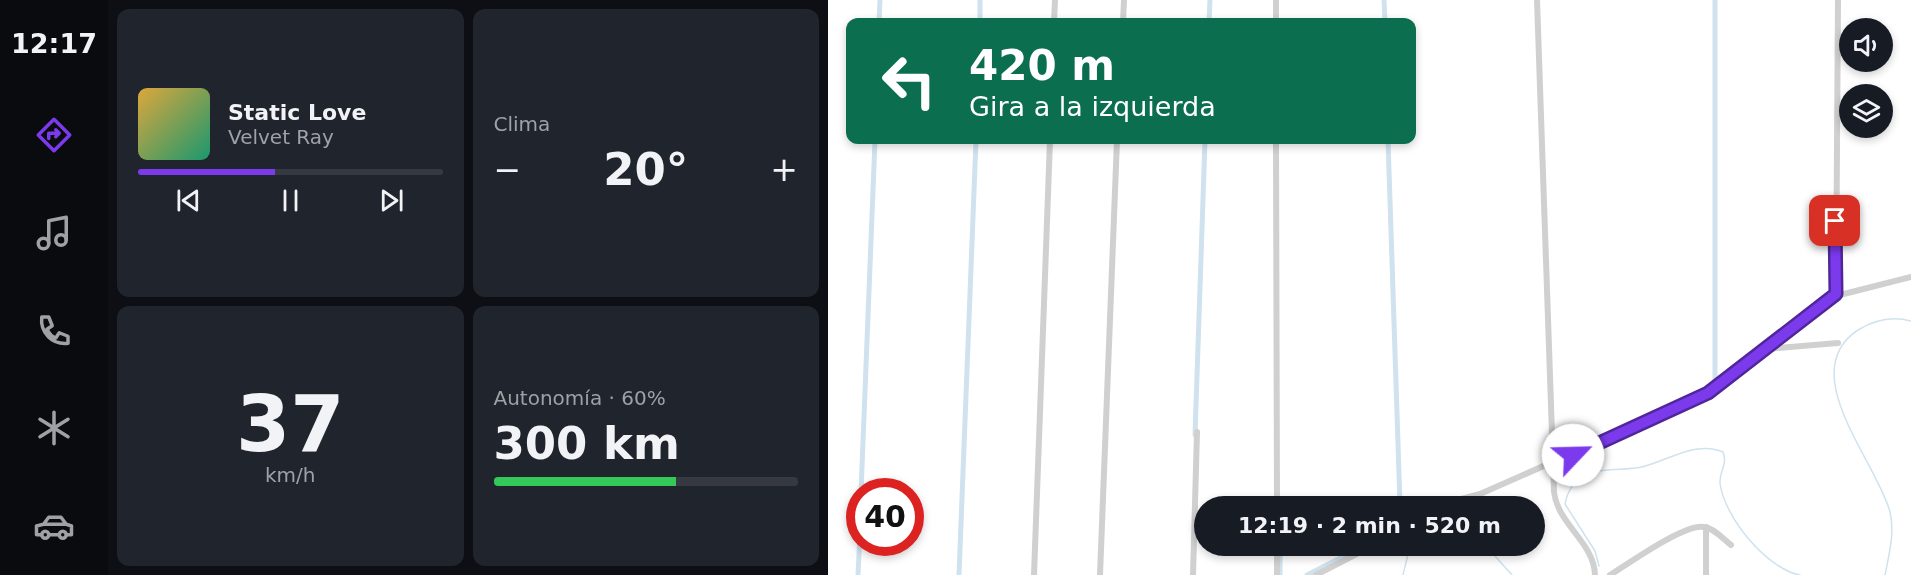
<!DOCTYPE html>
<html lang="es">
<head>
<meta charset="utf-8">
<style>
	:root { --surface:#171b24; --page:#20242c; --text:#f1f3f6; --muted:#9ea1a6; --line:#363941; --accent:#7c3aed }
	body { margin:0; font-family:"DejaVu Sans",sans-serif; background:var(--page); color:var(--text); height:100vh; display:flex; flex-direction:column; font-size:22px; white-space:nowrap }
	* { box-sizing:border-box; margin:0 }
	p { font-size:20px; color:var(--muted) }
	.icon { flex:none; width:33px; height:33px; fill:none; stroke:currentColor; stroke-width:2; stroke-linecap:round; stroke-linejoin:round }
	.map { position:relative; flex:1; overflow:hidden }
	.panel { display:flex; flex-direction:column; gap:9px; padding:9px; background:#0d0f14; width:720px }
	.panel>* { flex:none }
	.top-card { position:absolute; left:18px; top:18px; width:570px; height:126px; border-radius:12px; box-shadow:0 3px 9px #0003; background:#0b6e4f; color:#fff; overflow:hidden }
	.buttons { position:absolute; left:1011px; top:18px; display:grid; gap:12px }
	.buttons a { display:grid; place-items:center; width:54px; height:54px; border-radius:50%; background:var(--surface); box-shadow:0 3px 9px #0003; font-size:30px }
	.speed { position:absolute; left:18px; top:478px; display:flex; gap:12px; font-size:30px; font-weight:700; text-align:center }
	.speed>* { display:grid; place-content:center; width:78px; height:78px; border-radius:50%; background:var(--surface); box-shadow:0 3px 9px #0003; line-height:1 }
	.speed .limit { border:9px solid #d22; background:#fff; color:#111 }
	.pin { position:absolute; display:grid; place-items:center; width:51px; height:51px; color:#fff; margin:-26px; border-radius:12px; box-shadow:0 3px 9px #0006 }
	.me { position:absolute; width:66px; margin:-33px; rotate:66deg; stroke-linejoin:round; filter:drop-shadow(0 0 4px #0008) }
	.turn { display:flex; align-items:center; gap:21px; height:126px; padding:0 24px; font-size:27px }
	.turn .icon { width:78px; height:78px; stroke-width:2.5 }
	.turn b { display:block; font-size:42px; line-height:51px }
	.big { font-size:45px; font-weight:700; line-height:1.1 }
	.panel .tile { flex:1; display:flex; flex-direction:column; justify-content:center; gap:9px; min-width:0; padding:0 21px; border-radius:12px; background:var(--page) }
	.panel .dial { align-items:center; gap:0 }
	.dial b { font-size:78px; line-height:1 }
	.song { display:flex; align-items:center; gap:18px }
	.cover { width:72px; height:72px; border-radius:9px; background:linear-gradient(135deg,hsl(40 70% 55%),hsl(160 70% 35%)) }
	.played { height:6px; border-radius:3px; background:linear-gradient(90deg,var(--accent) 45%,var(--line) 45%) }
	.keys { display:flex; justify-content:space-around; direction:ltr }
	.heat { display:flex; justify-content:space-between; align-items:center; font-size:33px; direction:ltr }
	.charge { height:9px; border-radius:4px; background:linear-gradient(90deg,#34c759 60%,var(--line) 0) }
	.panel .tiles { flex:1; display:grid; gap:9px; grid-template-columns:repeat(2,1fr) }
	.trip { position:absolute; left:366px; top:496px; width:351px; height:60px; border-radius:30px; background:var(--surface); box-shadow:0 3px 9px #0003; font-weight:700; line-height:60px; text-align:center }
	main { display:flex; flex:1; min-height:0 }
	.tab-bar { display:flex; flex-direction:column; width:108px; justify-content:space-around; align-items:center; background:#090b0e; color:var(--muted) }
	.tab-bar .icon { width:42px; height:42px }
	.tab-bar .active { color:var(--accent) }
	.tab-bar b { font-size:27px; color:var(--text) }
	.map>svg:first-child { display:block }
</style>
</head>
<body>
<main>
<nav class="tab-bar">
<b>12:17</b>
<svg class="icon active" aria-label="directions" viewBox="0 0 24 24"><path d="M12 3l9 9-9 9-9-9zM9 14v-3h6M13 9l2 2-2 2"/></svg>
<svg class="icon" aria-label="music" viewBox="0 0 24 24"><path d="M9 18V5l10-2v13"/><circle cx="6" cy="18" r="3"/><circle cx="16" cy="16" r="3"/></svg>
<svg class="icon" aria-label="phone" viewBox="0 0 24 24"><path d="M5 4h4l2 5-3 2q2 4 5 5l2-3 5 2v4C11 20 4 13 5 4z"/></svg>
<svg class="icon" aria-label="climate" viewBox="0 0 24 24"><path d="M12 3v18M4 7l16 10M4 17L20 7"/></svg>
<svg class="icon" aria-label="car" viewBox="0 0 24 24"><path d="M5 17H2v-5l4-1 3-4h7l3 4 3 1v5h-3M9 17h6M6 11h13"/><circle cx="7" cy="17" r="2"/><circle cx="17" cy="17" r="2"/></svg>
</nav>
<section class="panel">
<div class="tiles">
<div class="tile">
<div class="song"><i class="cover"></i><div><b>Static Love</b><p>Velvet Ray</p></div></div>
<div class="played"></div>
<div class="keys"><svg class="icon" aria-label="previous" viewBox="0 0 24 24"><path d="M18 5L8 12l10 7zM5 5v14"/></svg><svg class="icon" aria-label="pause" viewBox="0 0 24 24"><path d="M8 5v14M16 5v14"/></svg><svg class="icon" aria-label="next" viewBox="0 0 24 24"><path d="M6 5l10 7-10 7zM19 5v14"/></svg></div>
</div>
<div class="tile"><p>Clima</p>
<div class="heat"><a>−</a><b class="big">20°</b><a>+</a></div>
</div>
<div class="tile dial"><b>37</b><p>km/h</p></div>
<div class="tile"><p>Autonomía · 60%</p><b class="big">300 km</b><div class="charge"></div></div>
</div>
</section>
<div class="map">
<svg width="1083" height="575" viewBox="0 0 1083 575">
	<rect width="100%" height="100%" fill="#fff"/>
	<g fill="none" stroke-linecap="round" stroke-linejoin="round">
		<g stroke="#cfe2ee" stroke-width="1.5">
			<path d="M658,546L684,575"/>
			<path d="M771,566L767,551L737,504C739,492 746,480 758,475C776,467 796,471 814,467C839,461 869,440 895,452C900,465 891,471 892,483C896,517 939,569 972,575"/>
			<path d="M575,575L582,546"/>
			<path d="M1057,575C1061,554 1067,533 1062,512C1049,462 966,372 1030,330C1046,320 1065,316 1083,321"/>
		</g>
		<g stroke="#cfe2ee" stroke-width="5">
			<path d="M556,0L557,22"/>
			<path d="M51,22L52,0"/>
			<path d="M152,22V0"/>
			<path d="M381,22L382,0"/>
			<path d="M560,140L572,504"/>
			<path d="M887,382V0"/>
			<path d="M367,435L377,140"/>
			<path d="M33,492L47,140"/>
			<path d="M566,507L568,505"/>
			<path d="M452,547V575"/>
			<path d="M30,575L32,534"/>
			<path d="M131,575L148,140"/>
			<path d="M479,575L536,546"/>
		</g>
		<g stroke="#d0d0d0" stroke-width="6">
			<path d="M709,0L726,492C730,525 766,542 767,575"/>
			<path d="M226,22L227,0"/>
			<path d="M295,22L296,0"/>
			<path d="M448,22V0"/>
			<path d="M448,140L449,507"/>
			<path d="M1008,294L1010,0"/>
			<path d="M937,349L1010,343"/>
			<path d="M652,494L657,507"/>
			<path d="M587,507L622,502L652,494L872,397L887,389L1000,298L1083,277"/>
			<path d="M449,546V575"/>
			<path d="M206,575L222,140"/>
			<path d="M272,575L289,140"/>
			<path d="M365,575L369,432"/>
			<path d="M488,575L544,546"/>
			<path d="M782,575C800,564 857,523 876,527C886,528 895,539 903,545"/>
			<path d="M878,575V527"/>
		</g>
	</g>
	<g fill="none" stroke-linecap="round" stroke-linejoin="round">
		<g stroke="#51269a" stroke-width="15">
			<path id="route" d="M745,455L880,393L1008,294L1007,221"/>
		</g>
		<use href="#route" stroke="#7c3aed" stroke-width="10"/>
	</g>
</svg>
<div class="buttons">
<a><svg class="icon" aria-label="sound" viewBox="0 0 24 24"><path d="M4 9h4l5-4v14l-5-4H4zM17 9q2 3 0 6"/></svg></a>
<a><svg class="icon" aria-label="layers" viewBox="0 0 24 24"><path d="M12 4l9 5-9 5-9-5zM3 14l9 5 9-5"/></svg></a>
</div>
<div class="speed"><div class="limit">40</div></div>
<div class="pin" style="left:1007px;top:221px;background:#d93025"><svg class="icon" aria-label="arrive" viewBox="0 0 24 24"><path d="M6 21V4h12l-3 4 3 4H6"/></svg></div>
<svg class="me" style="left:745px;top:455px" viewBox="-20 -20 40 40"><circle r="19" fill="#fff"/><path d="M0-13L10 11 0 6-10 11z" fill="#7c3aed"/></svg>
<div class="trip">12:19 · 2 min · 520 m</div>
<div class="top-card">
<div class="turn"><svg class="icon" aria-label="left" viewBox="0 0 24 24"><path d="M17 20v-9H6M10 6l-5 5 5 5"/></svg><div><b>420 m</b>Gira a la izquierda</div></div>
</div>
</div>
</main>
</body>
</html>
